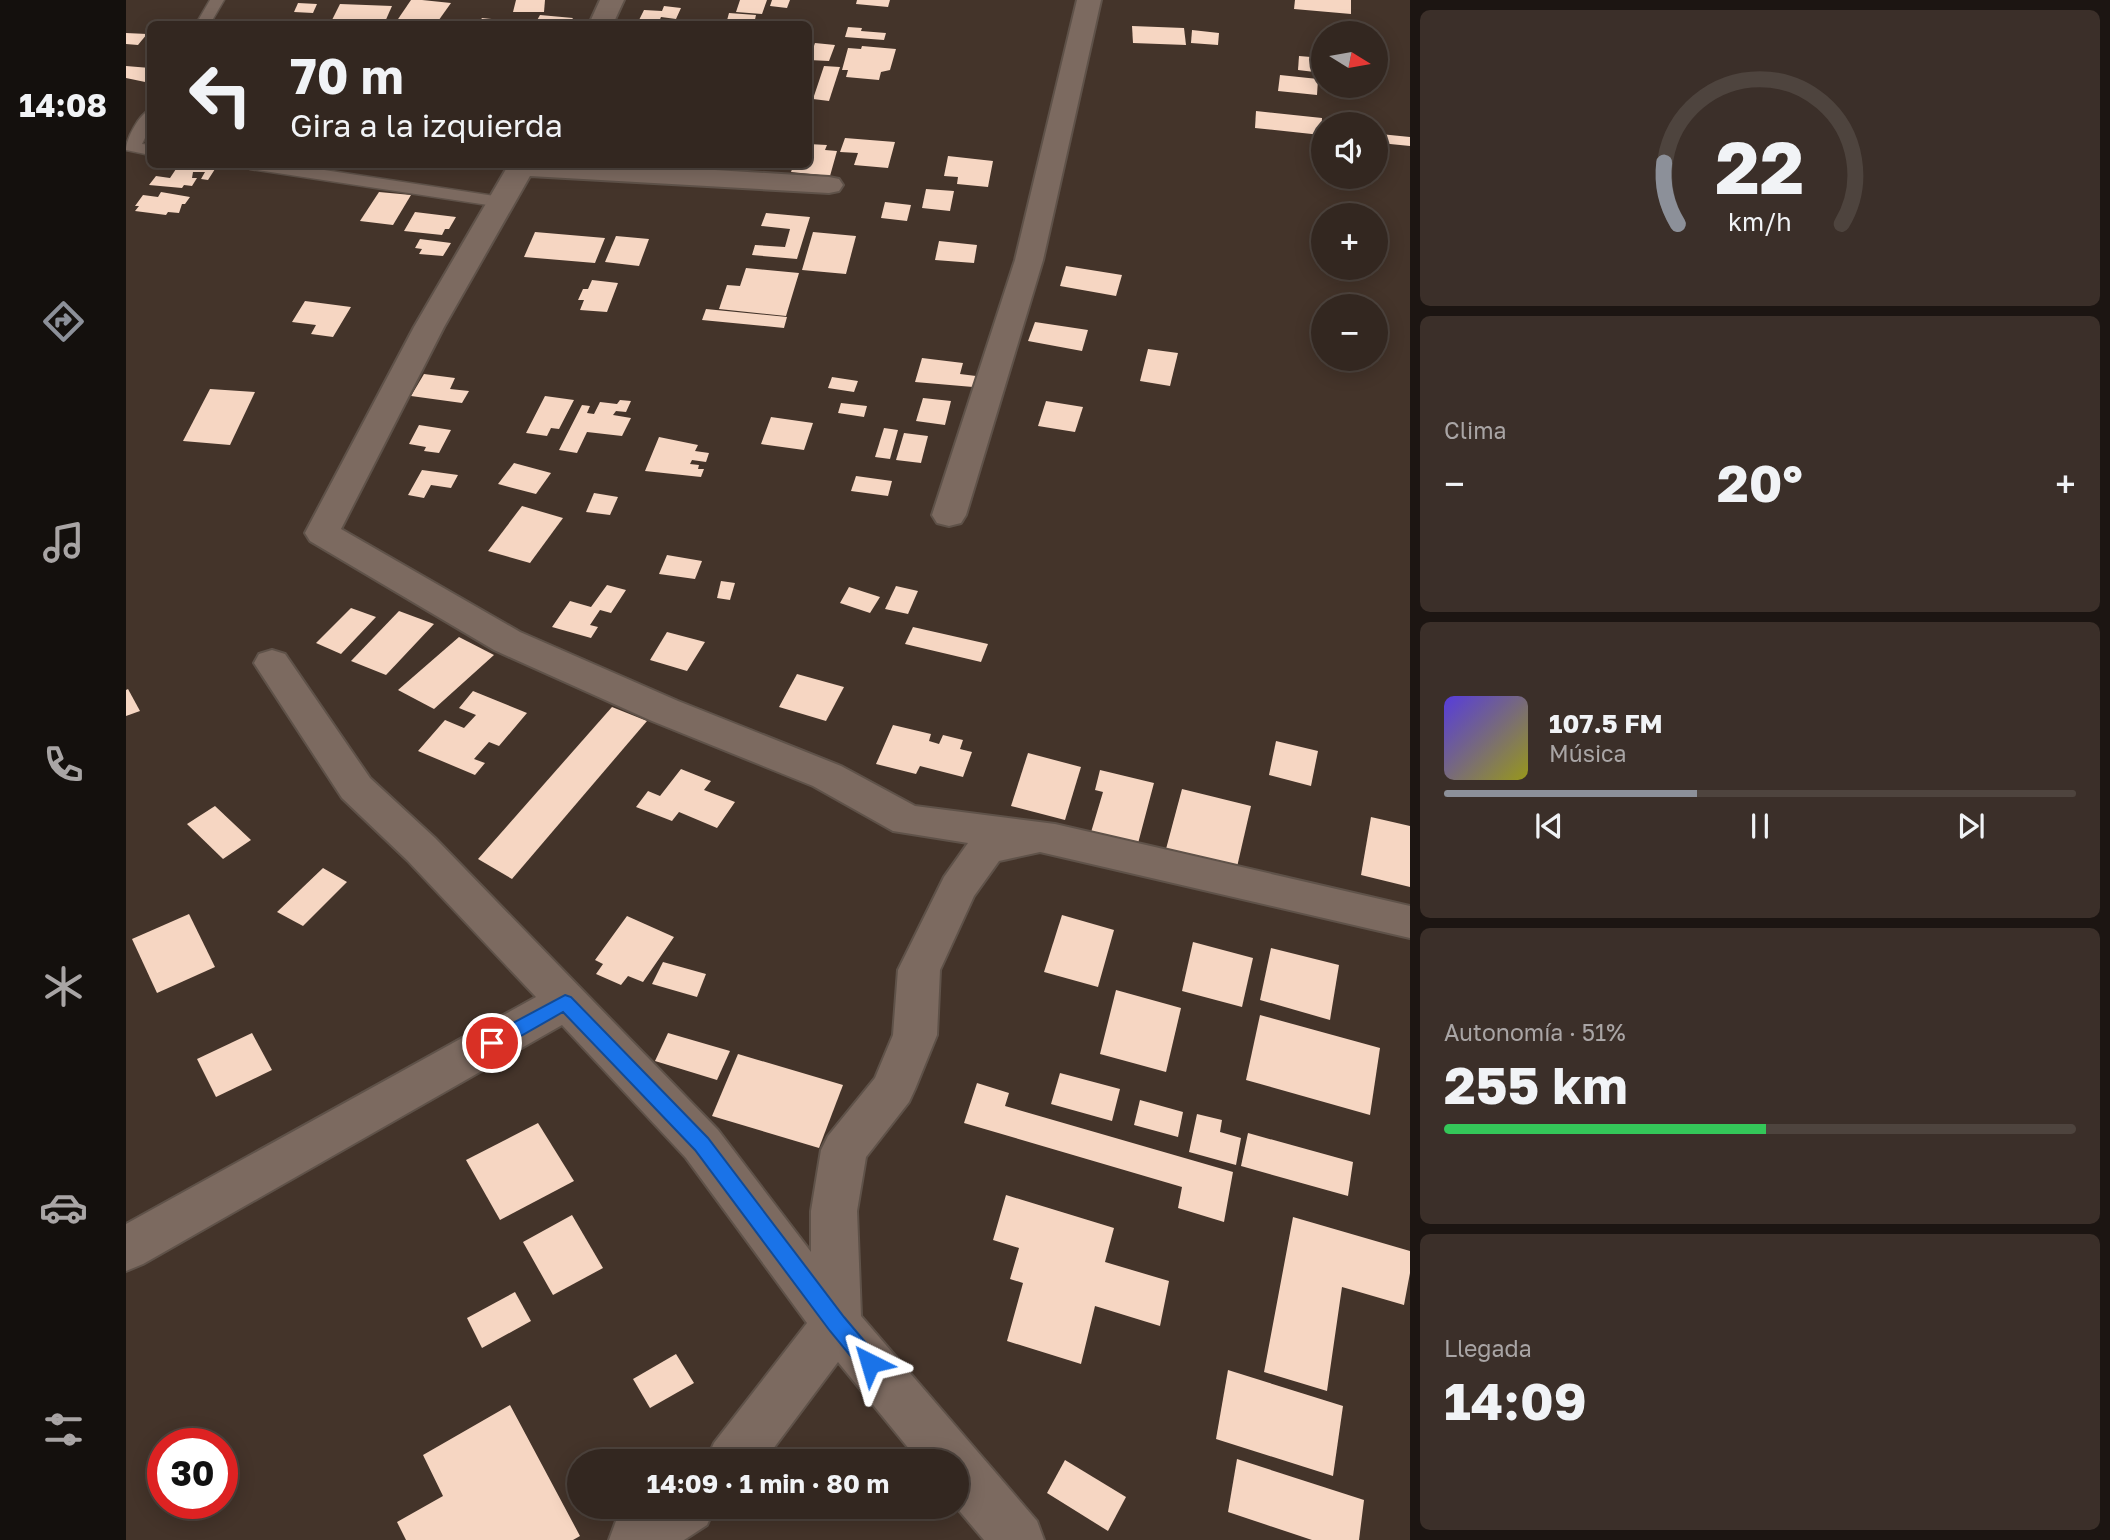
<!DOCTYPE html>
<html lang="es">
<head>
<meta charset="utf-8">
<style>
	:root { --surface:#332720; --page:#3b2f29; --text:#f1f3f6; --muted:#a9a5a5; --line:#4e443e; --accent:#8c9099 }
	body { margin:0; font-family:"Golos Text",sans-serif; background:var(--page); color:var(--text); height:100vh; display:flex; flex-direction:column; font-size:26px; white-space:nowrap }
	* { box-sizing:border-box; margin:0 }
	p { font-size:23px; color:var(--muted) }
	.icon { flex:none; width:38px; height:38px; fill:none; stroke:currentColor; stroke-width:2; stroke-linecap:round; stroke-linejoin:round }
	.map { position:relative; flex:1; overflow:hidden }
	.details { display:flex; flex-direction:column; gap:10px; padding:10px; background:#1c1512; width:700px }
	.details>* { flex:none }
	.banner { position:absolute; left:21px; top:21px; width:665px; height:147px; border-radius:10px; box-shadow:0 4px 18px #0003,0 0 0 2px var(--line); background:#332720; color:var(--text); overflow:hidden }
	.needle { width:46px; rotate:101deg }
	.buttons { position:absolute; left:1185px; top:21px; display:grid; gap:14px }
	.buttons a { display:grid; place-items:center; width:77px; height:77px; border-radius:50%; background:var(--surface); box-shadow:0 4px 18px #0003,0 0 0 2px var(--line); font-size:35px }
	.speed { position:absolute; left:21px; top:1428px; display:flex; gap:14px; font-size:35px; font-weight:700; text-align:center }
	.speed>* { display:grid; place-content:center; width:91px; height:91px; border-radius:50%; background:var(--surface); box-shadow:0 4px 18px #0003,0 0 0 2px var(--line); line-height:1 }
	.speed .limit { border:10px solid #d22; background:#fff; color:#111 }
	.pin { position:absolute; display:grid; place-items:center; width:60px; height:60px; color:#fff; margin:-30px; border:4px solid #fff; border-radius:50%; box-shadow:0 2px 7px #0007 }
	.me { position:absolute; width:77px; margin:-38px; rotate:320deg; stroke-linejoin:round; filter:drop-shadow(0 0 5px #0008) }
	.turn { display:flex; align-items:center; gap:24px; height:147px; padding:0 28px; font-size:32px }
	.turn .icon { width:91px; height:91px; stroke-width:2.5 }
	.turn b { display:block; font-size:49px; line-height:60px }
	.big { font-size:52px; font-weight:700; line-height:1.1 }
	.details .widget { flex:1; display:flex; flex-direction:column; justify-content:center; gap:10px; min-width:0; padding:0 24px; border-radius:10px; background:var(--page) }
	.details .dial { align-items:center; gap:0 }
	.dial svg { height:182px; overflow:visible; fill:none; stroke:var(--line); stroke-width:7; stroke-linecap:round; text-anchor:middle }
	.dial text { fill:var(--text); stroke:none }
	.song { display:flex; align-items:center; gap:21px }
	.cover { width:84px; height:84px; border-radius:10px; background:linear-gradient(135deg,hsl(250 70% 55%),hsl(60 70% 35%)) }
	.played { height:7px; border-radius:4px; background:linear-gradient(90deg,var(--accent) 40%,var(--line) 40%) }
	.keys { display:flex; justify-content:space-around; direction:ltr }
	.heat { display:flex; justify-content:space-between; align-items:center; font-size:38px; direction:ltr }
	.charge { height:10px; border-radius:5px; background:linear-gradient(90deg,#34c759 51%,var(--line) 0) }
	.trip { position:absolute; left:441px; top:1449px; width:402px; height:70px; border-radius:35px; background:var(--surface); box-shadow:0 4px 18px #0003,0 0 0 2px var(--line); font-weight:700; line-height:70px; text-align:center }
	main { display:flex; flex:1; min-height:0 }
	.tabs { display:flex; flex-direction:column; width:126px; justify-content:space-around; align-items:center; background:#14100d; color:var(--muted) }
	.tabs .icon { width:49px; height:49px }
	.tabs .active { color:var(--accent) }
	.tabs b { font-size:32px; color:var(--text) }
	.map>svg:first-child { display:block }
</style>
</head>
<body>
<main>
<nav class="tabs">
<b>14:08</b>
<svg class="icon active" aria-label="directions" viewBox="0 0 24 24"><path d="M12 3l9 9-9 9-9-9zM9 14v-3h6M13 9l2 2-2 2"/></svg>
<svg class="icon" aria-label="music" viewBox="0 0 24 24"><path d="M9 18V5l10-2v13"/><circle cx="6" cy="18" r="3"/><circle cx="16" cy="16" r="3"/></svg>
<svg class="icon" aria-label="phone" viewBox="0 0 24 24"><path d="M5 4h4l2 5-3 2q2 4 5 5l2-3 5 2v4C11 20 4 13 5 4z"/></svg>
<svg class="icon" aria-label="climate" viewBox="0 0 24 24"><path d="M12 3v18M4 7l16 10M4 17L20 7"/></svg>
<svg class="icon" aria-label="car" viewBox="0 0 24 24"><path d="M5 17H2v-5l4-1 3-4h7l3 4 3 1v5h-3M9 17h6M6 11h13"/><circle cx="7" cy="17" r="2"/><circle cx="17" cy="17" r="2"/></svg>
<svg class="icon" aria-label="filters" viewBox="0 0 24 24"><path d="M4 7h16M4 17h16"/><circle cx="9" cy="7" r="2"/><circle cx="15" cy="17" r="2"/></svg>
</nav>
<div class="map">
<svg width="1284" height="1540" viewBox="0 0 1284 1540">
	<rect width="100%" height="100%" fill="#44342a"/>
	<g fill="#f6d6c2">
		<path d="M285,0H296L325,3L310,24L270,22Z"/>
		<path d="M390,0H419L418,12H387Z"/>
		<path d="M614,0H641L636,14L610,12Z"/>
		<path d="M646,0H664L661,8L644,6Z"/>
		<path d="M731,0H764L762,7L730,4Z"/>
		<path d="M1169,0H1225V14L1168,9Z"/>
		<path d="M172,3L191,4L187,13L168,12Z"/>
		<path d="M214,4L266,6L258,24H204Z"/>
		<path d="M538,6L555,8L550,19L535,17L532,24H511L518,10L536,11Z"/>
		<path d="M603,13L630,15L628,24H600Z"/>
		<path d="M414,15L447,18L443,24H409Z"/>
		<path d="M356,18L375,20L372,24H352Z"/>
		<path d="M1006,26L1058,28L1060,45L1007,43Z"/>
		<path d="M722,27L736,28L735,31L760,33L758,40L719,37Z"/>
		<path d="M1066,30L1093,33L1092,45L1065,43Z"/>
		<path d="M0,33L21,34L12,45L0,44Z"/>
		<path d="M689,43L709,45L703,61L683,60Z"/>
		<path d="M736,46L770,49L764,70L755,72L753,80L720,77L722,70H716L722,48L735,49Z"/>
		<path d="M1173,56L1197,58V73L1172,70Z"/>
		<path d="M0,66L24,68V83L0,78Z"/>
		<path d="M698,66L714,67L703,101L687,99Z"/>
		<path d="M1154,75L1192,79L1191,95L1152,91Z"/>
		<path d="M1130,111L1196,118L1195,135L1129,128Z"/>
		<path d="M1254,134L1284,137V146L1254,143Z"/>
		<path d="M719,138L769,142L762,168L728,165L732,153L714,152Z"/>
		<path d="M682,144L701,145L699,150L711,151L704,176L665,172L668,164H682Z"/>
		<path d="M822,156L867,161L862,187L831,184L832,177L818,176Z"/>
		<path d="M52,166L89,169L82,180L75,179L79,172H67L66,178H71L66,186L58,185L56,188L23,185L30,176L44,178Z"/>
		<path d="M800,189L828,191L824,211L796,208Z"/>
		<path d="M35,192L64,197L59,204H56L53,213L42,212L40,215L9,211L13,206H9L17,195L32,197Z"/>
		<path d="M253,192L285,195L267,225L234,221Z"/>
		<path d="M759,202L785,205L781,221L755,218Z"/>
		<path d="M289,212L330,217L323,229H319L316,235L278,231Z"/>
		<path d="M640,213L684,217L671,259L626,255L629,245L659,247L664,229L635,226Z"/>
		<path d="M409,232L479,238L469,263L398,257Z"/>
		<path d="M687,232L730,236L720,274L676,270Z"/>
		<path d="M490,236L523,239L513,266L479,262Z"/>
		<path d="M294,239L325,243L317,256L293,254L296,249L289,248Z"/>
		<path d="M813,241L851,245L848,263L809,260Z"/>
		<path d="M940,266L996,275L990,296L934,286Z"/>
		<path d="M620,268L673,273L660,316L593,309L601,285L614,286Z"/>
		<path d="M466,280L492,283L481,312L454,310L458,300H452L457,289H462Z"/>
		<path d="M179,301L225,307L207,337L185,334L190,325L166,322Z"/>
		<path d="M580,309L661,317L658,328L576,320Z"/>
		<path d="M909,322L962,330L956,351L902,341Z"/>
		<path d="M1022,349L1052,353L1044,386L1014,381Z"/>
		<path d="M796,358L837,363L834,374L850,376L847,387L789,382Z"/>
		<path d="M298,374L329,378L324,389L343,391L336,403L285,396Z"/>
		<path d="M706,377L732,381L728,392L702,388Z"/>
		<path d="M84,389L129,392L104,445L57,441Z"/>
		<path d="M419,396L448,400L433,429L425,428L421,436L400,433Z"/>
		<path d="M797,398L825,401L819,425L790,421Z"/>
		<path d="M494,400L505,401L500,412L490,411L487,415L505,418L496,436L461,432L451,453L433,450L456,405L464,406L461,413L468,414L474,402L491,404Z"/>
		<path d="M920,401L957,407L949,432L912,426Z"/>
		<path d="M715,403L741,406L738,417L712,413Z"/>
		<path d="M645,417L687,423L678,450L635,444Z"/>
		<path d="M293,425L325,430L313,453L298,451L300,447L283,444Z"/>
		<path d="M758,428L772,430L764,459L749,457Z"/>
		<path d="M778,433L802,436L795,463L770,460Z"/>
		<path d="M533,437L572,445L569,451L583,453L580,462L566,460L564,464L573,465L572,469H578L575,477L519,471Z"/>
		<path d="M388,463L425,473L410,494L372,484Z"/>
		<path d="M296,470L332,475L325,488L305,485L298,498L282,495Z"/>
		<path d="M730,476L766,481L762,496L725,491Z"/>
		<path d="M468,493L492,497L484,515L460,512Z"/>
		<path d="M396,506L437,518L404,563L362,551Z"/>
		<path d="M541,555L576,561L569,579L533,574Z"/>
		<path d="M595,581L609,583L604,600L591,598Z"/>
		<path d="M481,585L500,590L485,613L474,610L464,625L472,627L465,638L426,627L444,601L465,607Z"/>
		<path d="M770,586L792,591L782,614L759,609Z"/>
		<path d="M723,587L754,597L744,613L714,603Z"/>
		<path d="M225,608L250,617L215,654L190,643Z"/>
		<path d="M273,611L308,624L260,675L225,661Z"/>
		<path d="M787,627L862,644L855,662L779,644Z"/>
		<path d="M541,632L579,642L561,671L524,660Z"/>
		<path d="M333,637L368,655L308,709L272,690Z"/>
		<path d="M671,674L718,687L700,721L653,707Z"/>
		<path d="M2,689L14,711L0,716V690Z"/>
		<path d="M347,691L401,713L373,746L363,742L348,759L359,763L349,775L292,751L319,720L338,728L350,715L333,708Z"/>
		<path d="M486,707L521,721L386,879L352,859Z"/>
		<path d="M767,725L805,734L803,741L813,744L817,735L837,740L834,749L846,752L837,777L794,766L790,774L750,764Z"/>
		<path d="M1150,741L1192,751L1185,786L1143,775Z"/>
		<path d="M902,753L955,767L939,820L885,806Z"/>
		<path d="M555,769L585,781L578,790L609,802L591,828L553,812L546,821L510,807L522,791L534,796Z"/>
		<path d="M974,770L1028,783L1010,851L963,839L977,792L969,790Z"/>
		<path d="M1056,789L1125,806L1111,867L1040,849Z"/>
		<path d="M89,806L125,840L97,859L61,824Z"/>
		<path d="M1245,817L1284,826V887L1235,875Z"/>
		<path d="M197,868L221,882L177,926L151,912Z"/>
		<path d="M63,914L89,967L31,993L6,939Z"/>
		<path d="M936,915L988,930L972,987L918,972Z"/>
		<path d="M501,916L548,937L517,982L502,976L495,985L470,974L477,964L469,960Z"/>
		<path d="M1067,942L1127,958L1116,1007L1056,991Z"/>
		<path d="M1145,948L1213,965L1204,1020L1134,1000Z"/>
		<path d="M537,962L580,974L571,997L526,984Z"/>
		<path d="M990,990L1055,1008L1040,1072L974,1054Z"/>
		<path d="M1134,1015L1254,1048L1244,1115L1120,1080Z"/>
		<path d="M126,1033L146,1070L90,1097L71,1059Z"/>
		<path d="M542,1033L604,1051L591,1080L529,1061Z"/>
		<path d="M612,1054L717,1085L693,1148L586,1116Z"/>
		<path d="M934,1073L994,1089L986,1121L925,1104Z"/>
		<path d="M851,1083L883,1093L879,1106L1107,1172L1098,1222L1052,1208L1056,1187L838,1123Z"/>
		<path d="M1014,1100L1057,1112L1052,1137L1008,1125Z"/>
		<path d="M1071,1114L1096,1120L1094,1132L1115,1138L1110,1165L1063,1152Z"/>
		<path d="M412,1123L448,1181L374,1220L340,1160Z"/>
		<path d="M1122,1133L1227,1162L1222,1196L1115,1166Z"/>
		<path d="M880,1195L988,1228L979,1262L1043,1281L1034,1326L969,1306L955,1364L881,1341L897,1283L884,1279L893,1248L867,1240Z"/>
		<path d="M446,1215L477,1268L427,1295L397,1242Z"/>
		<path d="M1167,1217L1284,1251V1273L1278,1305L1216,1287L1201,1391L1138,1372Z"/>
		<path d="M389,1292L405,1321L356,1348L341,1318Z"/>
		<path d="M550,1354L568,1383L524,1408L507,1379Z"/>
		<path d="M1102,1370L1217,1406L1207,1476L1090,1439Z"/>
		<path d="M384,1405L454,1536L447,1540H280L271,1522L317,1496L297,1455Z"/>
		<path d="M1111,1459L1238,1500L1233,1540H1186L1102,1512Z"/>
		<path d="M939,1460L1000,1497L982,1531L921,1493Z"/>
	</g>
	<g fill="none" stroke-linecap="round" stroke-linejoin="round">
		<g stroke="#5f5249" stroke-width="3">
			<g id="lane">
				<path d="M84,0H98L84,24H70Z"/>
				<path d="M24,110V128L16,144L24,145V155L0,150C0,139 13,114 24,110Z"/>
				<path d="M116,164H159L375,197L383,202L375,207L124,169Z"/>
			</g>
		</g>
		<g stroke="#5f5249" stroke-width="4">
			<g id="street">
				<path d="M474,0H498L487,24H463Z"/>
				<path d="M951,0H975L917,260L840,515L835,523L823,526L811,523L806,515L889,260Z"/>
				<path d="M383,164H492L703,177L713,179L717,185L713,191L703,193L404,176L318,327L215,529L394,632L552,701L715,766L789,806L929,824L1284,906V938L914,852L873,861L848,896L814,970L811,1035L789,1089L783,1102L740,1157L731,1211L735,1316L911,1521L918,1540H858L830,1507L831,1461H793L712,1362L638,1461H580L588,1443L681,1323L560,1158L436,1025L17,1264L0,1271V1224L410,997L281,860L216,798L128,663L133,654L146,650L159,654L244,778L309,838L592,1130L685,1252V1211L695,1150L702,1136L749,1078L767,1035L772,970L818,877L842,843L767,831L687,786L526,721L368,650L184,541L179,533L288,327Z"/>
				<path d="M514,1507H589L581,1525L558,1540H483L490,1521Z"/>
			</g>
		</g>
		<use href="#lane" fill="#7c6a60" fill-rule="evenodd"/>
		<use href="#street" fill="#7c6a60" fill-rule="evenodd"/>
	</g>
	<path fill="#1a73e8" stroke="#114b97" stroke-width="2" d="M439,995L445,997L582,1138L718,1317L751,1356L754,1363L751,1370L744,1373L736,1370L704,1331L569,1150L437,1012L372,1049L366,1051L359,1049L357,1043L359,1038Z"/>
</svg>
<div class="buttons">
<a><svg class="needle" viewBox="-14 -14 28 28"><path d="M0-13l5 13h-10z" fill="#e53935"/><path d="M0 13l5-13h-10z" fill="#a9a5a5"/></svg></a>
<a><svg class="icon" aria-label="sound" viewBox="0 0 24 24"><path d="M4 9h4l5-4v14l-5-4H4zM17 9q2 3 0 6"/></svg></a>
<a>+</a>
<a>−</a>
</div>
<div class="speed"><div class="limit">30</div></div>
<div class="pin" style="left:366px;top:1043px;background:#d93025"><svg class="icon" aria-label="arrive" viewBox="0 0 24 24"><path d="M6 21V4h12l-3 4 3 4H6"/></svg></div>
<svg class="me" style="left:744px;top:1363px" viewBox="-20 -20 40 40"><path d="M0-17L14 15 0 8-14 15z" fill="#1a73e8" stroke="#fff" stroke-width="4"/></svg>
<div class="trip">14:09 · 1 min · 80 m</div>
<div class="banner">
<div class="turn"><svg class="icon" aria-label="left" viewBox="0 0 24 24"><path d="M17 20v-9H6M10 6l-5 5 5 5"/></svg><div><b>70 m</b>Gira a la izquierda</div></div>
</div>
</div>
<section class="details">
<div class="widget dial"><svg viewBox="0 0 100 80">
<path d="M14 69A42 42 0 1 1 86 69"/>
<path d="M14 69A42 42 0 0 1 8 42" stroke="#8c9099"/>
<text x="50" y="56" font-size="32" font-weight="700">22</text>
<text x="50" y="72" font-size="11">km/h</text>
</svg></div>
<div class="widget"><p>Clima</p>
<div class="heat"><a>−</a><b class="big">20°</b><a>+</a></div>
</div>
<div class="widget">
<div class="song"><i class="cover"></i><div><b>107.5 FM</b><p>Música</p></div></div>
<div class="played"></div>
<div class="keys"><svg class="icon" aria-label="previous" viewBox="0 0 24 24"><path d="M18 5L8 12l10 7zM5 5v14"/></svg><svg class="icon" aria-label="pause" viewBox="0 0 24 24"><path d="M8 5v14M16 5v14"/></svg><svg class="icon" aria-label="next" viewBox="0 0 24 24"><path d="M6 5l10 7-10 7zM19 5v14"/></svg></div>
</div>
<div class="widget"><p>Autonomía · 51%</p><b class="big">255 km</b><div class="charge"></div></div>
<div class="widget"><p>Llegada</p><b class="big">14:09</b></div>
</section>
</main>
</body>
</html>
